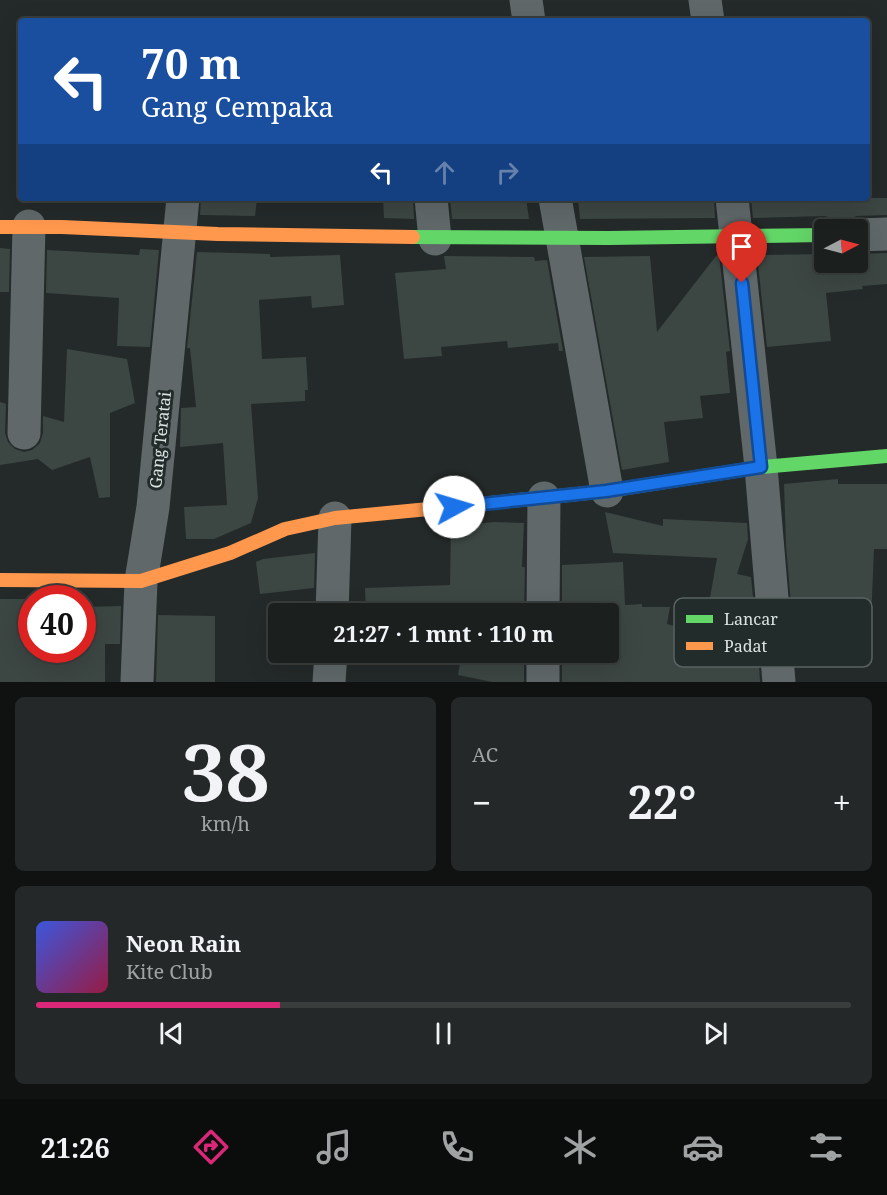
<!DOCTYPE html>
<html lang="id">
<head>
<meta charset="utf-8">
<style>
	:root { --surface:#1b201f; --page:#242828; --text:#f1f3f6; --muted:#a0a3a4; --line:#393e3d; --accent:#db2777 }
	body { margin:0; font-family:"Noto Serif",serif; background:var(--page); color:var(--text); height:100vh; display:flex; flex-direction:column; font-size:22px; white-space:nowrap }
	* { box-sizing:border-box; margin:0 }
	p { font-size:20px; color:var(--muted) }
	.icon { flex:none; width:33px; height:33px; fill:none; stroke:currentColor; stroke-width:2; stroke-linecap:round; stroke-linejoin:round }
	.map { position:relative; height:682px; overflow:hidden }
	.drawer { display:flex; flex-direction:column; gap:15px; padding:15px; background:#0f1211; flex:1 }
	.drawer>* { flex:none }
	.hud { position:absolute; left:18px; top:18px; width:852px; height:183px; border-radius:6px; box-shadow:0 6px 24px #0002,0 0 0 2px var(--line); background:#1a4fa0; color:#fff; overflow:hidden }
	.needle { width:39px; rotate:84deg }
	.tools { position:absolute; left:814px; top:219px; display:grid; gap:12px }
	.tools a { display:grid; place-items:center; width:54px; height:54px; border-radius:6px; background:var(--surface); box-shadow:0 6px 24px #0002,0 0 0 2px var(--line); font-size:30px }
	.speed { position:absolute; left:18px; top:585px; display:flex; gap:12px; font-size:30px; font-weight:700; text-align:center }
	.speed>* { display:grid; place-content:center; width:78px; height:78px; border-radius:50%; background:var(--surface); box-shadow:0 6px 24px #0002,0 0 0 2px var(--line); line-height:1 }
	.speed .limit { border:9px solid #d22; background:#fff; color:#111 }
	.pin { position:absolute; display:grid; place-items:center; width:51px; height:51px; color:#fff; margin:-62px -26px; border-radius:50% 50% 50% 0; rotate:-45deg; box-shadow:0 0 6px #0007 }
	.pin .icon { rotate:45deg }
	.me { position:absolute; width:66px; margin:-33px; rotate:84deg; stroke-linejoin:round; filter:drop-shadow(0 0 4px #0008) }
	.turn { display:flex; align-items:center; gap:21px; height:126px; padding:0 24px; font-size:27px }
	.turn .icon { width:78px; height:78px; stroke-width:2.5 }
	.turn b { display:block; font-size:42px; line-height:51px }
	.lanes { display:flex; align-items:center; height:57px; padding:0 24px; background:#0003; justify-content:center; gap:30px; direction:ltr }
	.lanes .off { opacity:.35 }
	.big { font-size:45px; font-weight:700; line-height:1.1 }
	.drawer .tile { flex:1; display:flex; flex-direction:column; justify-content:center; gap:9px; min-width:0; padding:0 21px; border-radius:9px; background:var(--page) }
	.drawer .dial { align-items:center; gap:0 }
	.dial b { font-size:78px; line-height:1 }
	.song { display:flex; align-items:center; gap:18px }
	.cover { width:72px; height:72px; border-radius:9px; background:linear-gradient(135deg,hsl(230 70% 55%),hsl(340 70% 35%)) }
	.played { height:6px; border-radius:3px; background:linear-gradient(90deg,var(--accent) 30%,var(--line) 30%) }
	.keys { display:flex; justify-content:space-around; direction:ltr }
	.heat { display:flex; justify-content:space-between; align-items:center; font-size:33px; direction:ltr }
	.drawer .tiles { flex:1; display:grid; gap:15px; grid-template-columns:1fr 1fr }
	.tile:last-child { grid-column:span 2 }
	.trip { position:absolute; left:268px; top:603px; width:351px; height:60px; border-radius:6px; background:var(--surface); box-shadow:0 6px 24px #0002,0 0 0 2px var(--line); font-weight:700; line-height:60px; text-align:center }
	.tabs { display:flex; height:96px; justify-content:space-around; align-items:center; background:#0b0d0c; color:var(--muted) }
	.tabs .icon { width:42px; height:42px }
	.tabs .active { color:var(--accent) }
	.tabs b { font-size:27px; color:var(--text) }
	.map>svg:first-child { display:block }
</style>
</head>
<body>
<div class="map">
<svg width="887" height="682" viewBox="0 0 887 682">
	<rect width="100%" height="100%" fill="#242a29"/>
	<g fill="#3c4642">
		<path d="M201,198H257L255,216L200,215Z"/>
		<path d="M383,198H413L414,219L384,218Z"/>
		<path d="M450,198H526L529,219H452Z"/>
		<path d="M578,198H714L715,218L580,219Z"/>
		<path d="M751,198H887V215L857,216L848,219L841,226L835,219L825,216L753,218Z"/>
		<path d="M0,248L10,249L9,292H0Z"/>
		<path d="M140,249L159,250L150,347L117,346L119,298L46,293L47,250L139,255Z"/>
		<path d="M197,252L270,254V257L340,255L344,305L312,308L311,296L259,300L262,359L306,357L308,390H305V401L251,404L258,498L251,523L214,539H186L184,507L227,505L223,443L180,447L181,408L196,407L190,348H187Z"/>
		<path d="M887,253V284L862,286L863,289L826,293L831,341L767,347L757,255L825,254V262H858V254Z"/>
		<path d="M719,255L730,351L726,352L730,393L700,396L703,418L664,422L669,462L622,470L584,257L650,256L657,332L716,256Z"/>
		<path d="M444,256L534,257L535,261L547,260L563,351H559L558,343L508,348L507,341L441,347L442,356L404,359L395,273L446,269Z"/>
		<path d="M67,349L127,359L135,403L110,413V497L99,498L90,457L52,470L38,459L0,465V402L6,404L5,433L8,442L15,449L24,452L32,450L40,443L43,433V416L64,422Z"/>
		<path d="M838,479V484H887V549H874L871,621L792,617L786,544L784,484Z"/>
		<path d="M605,512L663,526V519L747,523L748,539L737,574L751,577L755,615L724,611L718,629L705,626L717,558L613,553Z"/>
		<path d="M494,522L524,523L522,567H525L524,614H366L365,588L450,585L451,526Z"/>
		<path d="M315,553L314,588L260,594L256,562L263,559Z"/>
		<path d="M623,562L625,605L642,604V607H670L667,624L693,631V658L759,667L760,682H562V656L609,658V614H562V565Z"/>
		<path d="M0,599H32V653H82V607L121,606L120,644H105V682H0Z"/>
		<path d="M158,615L215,616V682H156Z"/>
		<path d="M462,652L524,654V682H492L458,675Z"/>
	</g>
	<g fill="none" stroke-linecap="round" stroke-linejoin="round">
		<g stroke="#60686a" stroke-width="33">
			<path d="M526,0L529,21"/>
			<path d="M705,0L708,21"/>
			<path d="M431,198L435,239"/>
			<path d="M555,198L607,491"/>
			<path d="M732,198L761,467L779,682"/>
			<path d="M858,235L887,234"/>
			<path d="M24,433L29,226"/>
			<path d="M332,614L335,518"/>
			<path d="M543,614L544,498"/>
			<path d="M137,682L141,581L153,507L183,198"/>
			<path d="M329,682L331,652"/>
			<path d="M543,682V652"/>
		</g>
		<g stroke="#63d668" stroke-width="14">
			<path d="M413,237L609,238L825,235"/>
			<path d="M470,505L607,491L761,467L887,456"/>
		</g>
		<g stroke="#ff974d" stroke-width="14">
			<path d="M0,227H62L218,234L413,237"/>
			<path d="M0,580L141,581L230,553L285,529L335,518L470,505"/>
		</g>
	</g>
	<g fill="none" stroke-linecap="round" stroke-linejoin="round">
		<g stroke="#114b97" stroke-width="15">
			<path id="route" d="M454,507L606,491L761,467L742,283"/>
		</g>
		<use href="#route" stroke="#1a73e8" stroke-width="10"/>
	</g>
	<g text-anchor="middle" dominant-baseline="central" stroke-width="6" stroke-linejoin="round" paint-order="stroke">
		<g font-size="16" fill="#dde4e3" stroke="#222c2b">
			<text transform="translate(160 440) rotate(-84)">Gang Teratai</text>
		</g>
	</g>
	<rect x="674" y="598" width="198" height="69" rx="9" fill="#222c2b" stroke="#5a6362" stroke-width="1.5"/>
	<rect x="686" y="615" width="27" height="8" fill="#63d668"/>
	<rect x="686" y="642" width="27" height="8" fill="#ff974d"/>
	<g font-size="16" fill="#dde4e3">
		<text x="724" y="625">Lancar</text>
		<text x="724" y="652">Padat</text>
	</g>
</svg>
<div class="tools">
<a><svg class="needle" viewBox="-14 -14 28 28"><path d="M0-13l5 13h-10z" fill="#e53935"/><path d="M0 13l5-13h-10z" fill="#a0a3a4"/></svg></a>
</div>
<div class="speed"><div class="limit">40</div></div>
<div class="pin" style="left:742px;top:283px;background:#d93025"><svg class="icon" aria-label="arrive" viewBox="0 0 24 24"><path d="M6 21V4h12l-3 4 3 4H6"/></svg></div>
<svg class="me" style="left:454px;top:507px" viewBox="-20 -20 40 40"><circle r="19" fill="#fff"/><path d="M0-13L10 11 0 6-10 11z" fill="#1a73e8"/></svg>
<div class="trip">21:27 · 1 mnt · 110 m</div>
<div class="hud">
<div class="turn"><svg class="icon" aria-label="left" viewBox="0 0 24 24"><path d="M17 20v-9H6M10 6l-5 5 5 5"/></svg><div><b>70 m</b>Gang Cempaka</div></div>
<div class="lanes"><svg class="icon" aria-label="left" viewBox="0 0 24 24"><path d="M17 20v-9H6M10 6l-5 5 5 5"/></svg><svg class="icon off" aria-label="ahead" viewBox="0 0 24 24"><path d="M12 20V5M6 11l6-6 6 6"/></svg><svg class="icon off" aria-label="right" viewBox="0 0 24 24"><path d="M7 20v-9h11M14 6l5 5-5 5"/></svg></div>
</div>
</div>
<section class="drawer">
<div class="tiles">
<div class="tile dial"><b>38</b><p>km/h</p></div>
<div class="tile"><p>AC</p>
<div class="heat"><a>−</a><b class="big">22°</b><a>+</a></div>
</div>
<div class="tile">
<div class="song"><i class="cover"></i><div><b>Neon Rain</b><p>Kite Club</p></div></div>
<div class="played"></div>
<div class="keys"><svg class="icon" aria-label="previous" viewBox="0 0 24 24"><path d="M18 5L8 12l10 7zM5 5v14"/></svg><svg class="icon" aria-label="pause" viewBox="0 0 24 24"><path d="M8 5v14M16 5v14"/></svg><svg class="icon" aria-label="next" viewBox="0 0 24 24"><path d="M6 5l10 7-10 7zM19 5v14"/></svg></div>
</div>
</div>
</section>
<nav class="tabs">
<b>21:26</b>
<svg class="icon active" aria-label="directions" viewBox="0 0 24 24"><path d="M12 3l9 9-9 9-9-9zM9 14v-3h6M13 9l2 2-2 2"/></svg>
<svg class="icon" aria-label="music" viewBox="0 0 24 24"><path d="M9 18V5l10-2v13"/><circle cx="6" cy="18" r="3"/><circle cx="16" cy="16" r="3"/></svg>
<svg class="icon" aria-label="phone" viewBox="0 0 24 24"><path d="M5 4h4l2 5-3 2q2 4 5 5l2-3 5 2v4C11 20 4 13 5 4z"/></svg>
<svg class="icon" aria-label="climate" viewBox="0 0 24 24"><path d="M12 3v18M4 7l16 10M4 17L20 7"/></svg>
<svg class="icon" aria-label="car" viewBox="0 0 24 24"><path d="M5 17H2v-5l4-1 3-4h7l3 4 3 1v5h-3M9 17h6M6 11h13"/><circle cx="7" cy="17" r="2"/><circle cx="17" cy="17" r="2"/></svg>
<svg class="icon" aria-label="filters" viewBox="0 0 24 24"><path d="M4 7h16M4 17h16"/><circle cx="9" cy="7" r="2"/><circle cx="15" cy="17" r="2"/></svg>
</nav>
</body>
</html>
